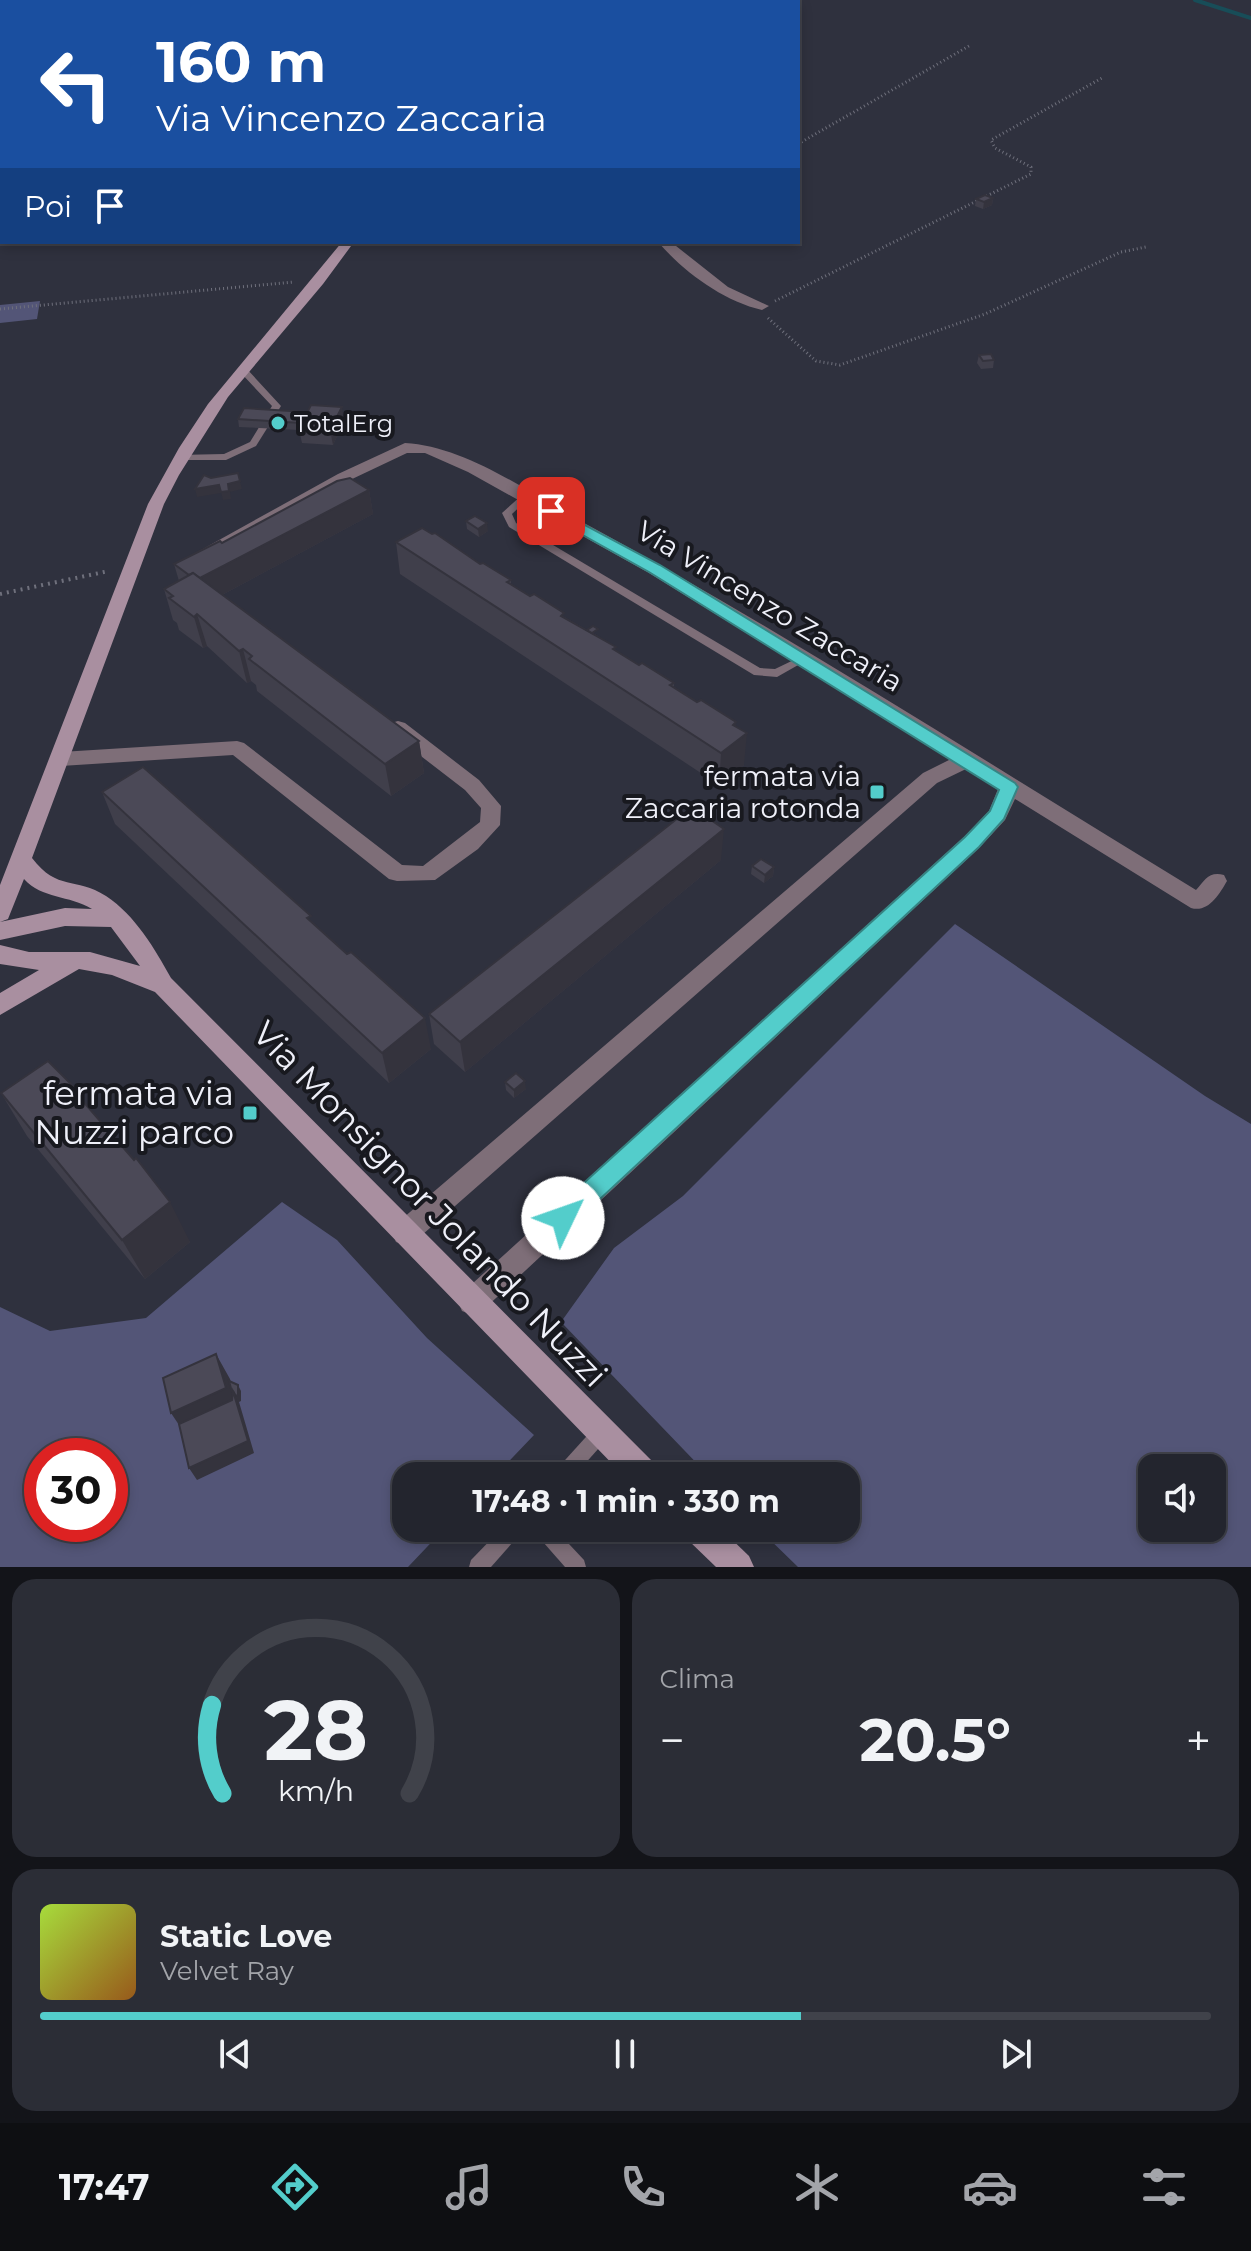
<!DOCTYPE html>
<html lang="it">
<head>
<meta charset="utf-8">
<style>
	:root { --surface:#23252e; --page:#2b2d36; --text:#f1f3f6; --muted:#a3a5aa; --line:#40424a; --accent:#53cdcb }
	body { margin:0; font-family:Montserrat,sans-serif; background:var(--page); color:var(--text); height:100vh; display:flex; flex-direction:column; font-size:30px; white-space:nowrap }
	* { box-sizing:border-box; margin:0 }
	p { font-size:26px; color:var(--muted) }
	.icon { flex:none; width:44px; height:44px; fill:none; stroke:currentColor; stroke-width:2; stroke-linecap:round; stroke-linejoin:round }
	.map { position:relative; height:1567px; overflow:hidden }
	.side { display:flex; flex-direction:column; gap:12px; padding:12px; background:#131419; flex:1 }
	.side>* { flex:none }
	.hud { position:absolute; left:0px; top:0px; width:800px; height:244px; box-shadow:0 4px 12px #0003,0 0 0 2px var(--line); background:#1a4fa0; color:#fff; overflow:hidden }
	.fabs { position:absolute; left:1138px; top:1454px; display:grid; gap:16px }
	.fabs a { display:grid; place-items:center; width:88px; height:88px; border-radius:16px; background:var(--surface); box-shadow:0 4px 12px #0003,0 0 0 2px var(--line); font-size:40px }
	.speed { position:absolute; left:24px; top:1438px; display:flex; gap:16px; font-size:40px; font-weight:700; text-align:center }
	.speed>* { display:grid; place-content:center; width:104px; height:104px; border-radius:50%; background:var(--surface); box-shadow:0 4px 12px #0003,0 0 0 2px var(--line); line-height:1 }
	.speed .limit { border:12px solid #d22; background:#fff; color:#111 }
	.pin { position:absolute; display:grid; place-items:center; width:68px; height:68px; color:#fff; margin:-34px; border-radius:16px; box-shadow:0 4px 12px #0006 }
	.me { position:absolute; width:88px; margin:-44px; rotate:48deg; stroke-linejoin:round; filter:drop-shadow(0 0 6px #0008) }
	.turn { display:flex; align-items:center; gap:28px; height:168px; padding:0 24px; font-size:36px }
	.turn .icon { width:104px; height:104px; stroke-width:2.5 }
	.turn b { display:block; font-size:56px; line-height:68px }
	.then { display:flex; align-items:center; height:76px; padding:0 24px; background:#0003; gap:16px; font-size:30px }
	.big { font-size:60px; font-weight:700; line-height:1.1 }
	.side .card { flex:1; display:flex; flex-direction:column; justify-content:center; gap:12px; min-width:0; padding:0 28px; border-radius:24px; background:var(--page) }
	.side .dial { align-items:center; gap:0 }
	.dial svg { height:208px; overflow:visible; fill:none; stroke:var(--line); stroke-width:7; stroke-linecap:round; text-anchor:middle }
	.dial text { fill:var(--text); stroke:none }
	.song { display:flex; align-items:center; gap:24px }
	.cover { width:96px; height:96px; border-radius:12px; background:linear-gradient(135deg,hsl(80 70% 55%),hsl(30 70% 35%)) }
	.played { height:8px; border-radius:4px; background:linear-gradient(90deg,var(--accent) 65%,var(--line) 65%) }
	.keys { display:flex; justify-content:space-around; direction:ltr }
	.heat { display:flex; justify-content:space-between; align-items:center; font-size:44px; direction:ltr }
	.side .tiles { flex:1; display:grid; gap:12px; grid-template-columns:1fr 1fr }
	.card:last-child { grid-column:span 2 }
	.trip { position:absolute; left:392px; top:1462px; width:468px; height:80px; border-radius:24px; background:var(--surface); box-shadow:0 4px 12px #0003,0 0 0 2px var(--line); font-weight:700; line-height:80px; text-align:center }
	.tabs { display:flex; height:128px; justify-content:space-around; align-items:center; background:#0e0f12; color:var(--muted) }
	.tabs .icon { width:56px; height:56px }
	.tabs .on { color:var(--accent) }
	.tabs b { font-size:36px; color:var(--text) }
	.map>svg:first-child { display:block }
</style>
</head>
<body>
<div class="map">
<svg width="1251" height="1567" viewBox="0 0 1251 1567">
	<rect width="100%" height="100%" fill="#2f313e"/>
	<g fill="#535577" fill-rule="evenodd">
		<path d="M40,301L37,319L0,323V305Z"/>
		<path d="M955,924L1205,1096L1251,1124V1567H798L758,1528H846V1476H709L561,1322L614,1248L683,1196ZM1152,1468H1212V1528H1152Z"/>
		<path d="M282,1202L337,1240L427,1338L534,1435L495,1476H406V1528H445L408,1567H0V1307L50,1331L146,1318ZM42,1456H110V1524H42Z"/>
	</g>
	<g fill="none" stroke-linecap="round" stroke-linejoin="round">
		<path stroke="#184d58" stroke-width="4" d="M1195,0L1251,18"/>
		<g stroke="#6f707c" stroke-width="3" stroke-dasharray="1 3" stroke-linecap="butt">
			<path d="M509,2L516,0"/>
			<path d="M798,144L969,46"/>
			<path d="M775,301L1031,174V167L995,148L991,140L1102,78"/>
			<path d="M0,309L294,282"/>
			<path d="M768,318L816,361L840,365L985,314L1121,252L1146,247"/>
		</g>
		<path stroke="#6f707c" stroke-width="4" stroke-dasharray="2 5" stroke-linecap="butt" d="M0,594L109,571"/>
		<g fill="#7e6e78" fill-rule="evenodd">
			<path d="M243,367L246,368L281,406L256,446L226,460H175V456L178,455L224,454L250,442L272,406L240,372V368Z"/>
			<path d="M525,494L530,497L512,514L516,523L760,668L775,669L802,656L807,660L777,677L754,675L509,527L502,513L522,495Z"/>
			<path d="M601,1424L607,1427L610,1433L607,1439L574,1476H553L556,1470L595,1427Z"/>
			<path d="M502,1528H523L520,1534L491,1567H469L471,1560Z"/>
			<path d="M533,1528H554L584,1560L586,1567H565L536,1534Z"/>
		</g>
		<g fill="#7e6e78" fill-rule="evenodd">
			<path d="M658,242H671L728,287L769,306L762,310C723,301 684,272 658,242Z"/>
			<path d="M405,443C466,446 533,495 586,524C794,638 994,767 1196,890C1205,880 1209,871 1224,875L1227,881C1219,895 1208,913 1191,908L1015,799L1005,820L979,848L482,1311L472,1315L462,1311L458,1302L462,1293L965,836L989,811L998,789L966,769L937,783L414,1242L405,1245L396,1242L392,1233L396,1224L923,773L951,759L649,573L468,472L425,453H407L350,480L206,559L200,560L192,555L338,474Z"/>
			<path d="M398,721L405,723L479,780L501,806L500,825L478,849L435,880L397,881L389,879L233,755L61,766L51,759L61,752L237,741L244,743L402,865L423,866L480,822L481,808L465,790L391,733L388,728L391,723Z"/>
		</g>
		<g fill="#a98fa0" fill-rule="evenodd">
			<path d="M292,0H301L302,2H293Z"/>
			<path d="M342,242H354L323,284L228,397L179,475L164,504L32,858C58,892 75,876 106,896C135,915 155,949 171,978L656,1465L660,1476H624L155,992L112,975L79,969L0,1015V993L39,970L0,964V945L29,952H90L140,966L111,927L65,926L0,940V922L65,908L92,909C69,895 42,899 24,879L8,919L0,922V885L148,504L179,448L208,404Z"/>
			<path d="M683,1528H720L749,1556L754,1567H716L687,1539Z"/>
		</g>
	</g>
	<g fill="#403f4b">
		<path d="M993,198L992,205L983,209L975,206L976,199Z"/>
		<path d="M979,355L994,360L993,368L981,369L977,363Z"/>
		<path d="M238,419L344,422L333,445L302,443L299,430L239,427Z"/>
		<path d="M369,490L373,514L222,595L419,741L424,773L391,796L257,691L256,685L251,681L247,683L207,646L203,648L179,630L177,623L173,620L164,589L179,581L174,564L222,543Z"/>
		<path d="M466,521L488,531L479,537L467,529Z"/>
		<path d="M396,542L480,564L511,580V585L564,617L598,636L616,651L639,665L674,683V687L736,726L744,765L719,785L400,574Z"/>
		<path d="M102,792L313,923L431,1049L389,1083L115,824Z"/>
		<path d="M721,860L465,1072L434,1044L429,1014Z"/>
		<path d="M752,866L774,867L773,876L764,883L751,874Z"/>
		<path d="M505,1082L526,1089L514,1098L506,1090Z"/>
		<path d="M1,1093L90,1109L190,1242L145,1279L27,1136Z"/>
	</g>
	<g fill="#34333d">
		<path d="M993,198L992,205L983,209L984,202Z"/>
		<path d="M342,407L344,422L333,445L330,430Z"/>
		<path d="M240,481L242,489L230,492L231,499L223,500L221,492L228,484Z"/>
		<path d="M219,485L221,493L197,497L195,489Z"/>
		<path d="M369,490L373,514L203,605L196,580Z"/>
		<path d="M487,523L488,531L479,537L478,529Z"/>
		<path d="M197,614L207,646L203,648L194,617Z"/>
		<path d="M243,649L251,681L247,683L239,651Z"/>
		<path d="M736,722L735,743L747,733L744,765L719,785L721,753L733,725Z"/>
		<path d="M419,741L424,773L391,796L385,764Z"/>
		<path d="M724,829L721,860L465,1072L460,1042Z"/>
		<path d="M774,867L773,876L764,883L765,875Z"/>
		<path d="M425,1018L431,1049L389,1083L382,1053Z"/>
		<path d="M525,1081L526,1089L514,1098V1090Z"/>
		<path d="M170,1202L190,1242L145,1279L122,1240Z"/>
		<path d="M216,1354L230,1379L235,1396L238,1385L241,1391V1401L239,1402L254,1453L197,1480L189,1468L187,1437L171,1413Z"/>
	</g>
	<g fill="#4b4957" stroke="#34333d" stroke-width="2">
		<path d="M235,0H278L279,1L234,2L233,1Z"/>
		<path d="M985,195L993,198L984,202L976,199Z"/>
		<path d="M991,354L994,360L983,361L979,355Z"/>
		<path d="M311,405L342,407L330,430L299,428Z"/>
		<path d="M244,408L307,412L301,423L238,419Z"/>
		<path d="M238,473L240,481L228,484L229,491L221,492L219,485L195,489L204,475L211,478Z"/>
		<path d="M350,478L369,490L200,578L193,573L189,575L174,564L220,541L222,543L337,481Z"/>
		<path d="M475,516L487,523L478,529L466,521Z"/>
		<path d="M422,528L432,534L435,533L480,564L483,563L511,580L507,582L530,596L534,594L564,613L561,616L616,647L613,649L639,665L642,663L674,683L670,685L697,702L701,700L736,722L733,725L747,733L721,753L396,542Z"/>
		<path d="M193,573L419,741L385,764L249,659L252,656L243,649L239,651L197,614L194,617L169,598L173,596L164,589Z"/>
		<path d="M593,626L598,629L592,633L587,630Z"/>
		<path d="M143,767L311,916L307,918L347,954L351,952L425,1018L382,1053L102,792Z"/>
		<path d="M692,807L724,829L460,1042L429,1014Z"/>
		<path d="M761,859L774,867L765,875L752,866Z"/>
		<path d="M48,1061L83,1096L80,1098L134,1160L136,1158L170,1202L122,1240L1,1093Z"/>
		<path d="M516,1073L525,1081L514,1090L505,1082Z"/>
		<path d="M216,1354L226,1388L171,1413L163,1378Z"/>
		<path d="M229,1381L238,1385V1395L236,1396L233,1391V1396Z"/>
		<path d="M233,1391L248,1441L189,1468L179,1424L232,1400Z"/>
		<path d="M406,1501V1521L405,1522L396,1511Z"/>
	</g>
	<path fill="#53cdcb" stroke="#368584" stroke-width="2" d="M551,507L660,565L1015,783L1018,787L1004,819L979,847L571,1226L563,1229L554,1226L551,1218L554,1210L965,837L990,811L999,790L649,572L545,514L543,511Z"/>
	<g fill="#53cdcb" stroke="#18191f" stroke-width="3">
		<circle cx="278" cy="423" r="8"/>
		<rect x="869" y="784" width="16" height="16" rx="4"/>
		<rect x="242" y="1105" width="16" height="16" rx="4"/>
	</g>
	<g text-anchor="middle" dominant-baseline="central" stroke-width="8" stroke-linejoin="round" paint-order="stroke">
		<g font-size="24" fill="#eff0f9" stroke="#18191f" text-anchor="start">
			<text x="294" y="423">TotalErg</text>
		</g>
		<g font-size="28" fill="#eff0f9" stroke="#18191f">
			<text transform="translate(770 606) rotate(31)">Via Vincenzo Zaccaria</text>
		</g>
		<g font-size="28" fill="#eff0f9" stroke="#18191f" text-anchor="end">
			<text x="861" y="776">fermata via<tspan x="861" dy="32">Zaccaria rotonda</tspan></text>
		</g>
		<g font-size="34" fill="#eff0f9" stroke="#18191f" text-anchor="end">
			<text x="234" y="1093">fermata via<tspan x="234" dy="39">Nuzzi parco</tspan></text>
		</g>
		<g font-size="34" fill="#eff0f9" stroke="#18191f">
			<text transform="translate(430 1204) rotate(46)">Via Monsignor Jolando Nuzzi</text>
		</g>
	</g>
</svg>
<div class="fabs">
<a><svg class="icon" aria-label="sound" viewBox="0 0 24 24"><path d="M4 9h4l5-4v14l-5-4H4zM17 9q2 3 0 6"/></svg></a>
</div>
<div class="speed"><div class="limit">30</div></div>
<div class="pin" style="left:551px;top:511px;background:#d93025"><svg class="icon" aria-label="arrive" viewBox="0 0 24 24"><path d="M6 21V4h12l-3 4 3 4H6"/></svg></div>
<svg class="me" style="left:563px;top:1218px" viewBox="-20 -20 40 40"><circle r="19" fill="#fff"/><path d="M0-13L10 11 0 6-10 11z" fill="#53cdcb"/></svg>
<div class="trip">17:48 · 1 min · 330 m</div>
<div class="hud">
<div class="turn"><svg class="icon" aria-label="left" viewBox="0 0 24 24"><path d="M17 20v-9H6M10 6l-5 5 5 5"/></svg><div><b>160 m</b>Via Vincenzo Zaccaria</div></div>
<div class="then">Poi<svg class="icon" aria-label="arrive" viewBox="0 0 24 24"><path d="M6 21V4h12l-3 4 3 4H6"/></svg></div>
</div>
</div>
<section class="side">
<div class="tiles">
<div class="card dial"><svg viewBox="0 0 100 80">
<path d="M14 69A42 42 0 1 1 86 69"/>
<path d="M14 69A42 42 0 0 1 10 35" stroke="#53cdcb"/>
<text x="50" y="56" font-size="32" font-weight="700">28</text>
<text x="50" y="72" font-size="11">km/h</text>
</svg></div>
<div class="card"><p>Clima</p>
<div class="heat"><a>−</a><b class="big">20.5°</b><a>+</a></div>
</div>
<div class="card">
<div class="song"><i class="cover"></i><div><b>Static Love</b><p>Velvet Ray</p></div></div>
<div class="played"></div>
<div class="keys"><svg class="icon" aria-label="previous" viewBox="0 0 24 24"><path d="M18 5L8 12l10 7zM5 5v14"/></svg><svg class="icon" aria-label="pause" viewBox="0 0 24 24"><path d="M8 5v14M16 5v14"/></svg><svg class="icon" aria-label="next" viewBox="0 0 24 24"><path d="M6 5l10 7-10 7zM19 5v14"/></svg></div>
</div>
</div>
</section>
<nav class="tabs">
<b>17:47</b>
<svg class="icon on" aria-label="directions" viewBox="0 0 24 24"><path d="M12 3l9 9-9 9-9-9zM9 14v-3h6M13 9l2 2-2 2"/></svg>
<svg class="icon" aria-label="music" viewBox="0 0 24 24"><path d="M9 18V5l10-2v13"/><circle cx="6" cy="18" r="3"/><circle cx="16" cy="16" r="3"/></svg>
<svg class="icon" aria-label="phone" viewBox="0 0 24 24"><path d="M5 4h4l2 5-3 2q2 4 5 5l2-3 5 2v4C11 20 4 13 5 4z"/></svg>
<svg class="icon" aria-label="climate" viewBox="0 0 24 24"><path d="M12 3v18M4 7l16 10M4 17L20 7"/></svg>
<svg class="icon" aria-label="car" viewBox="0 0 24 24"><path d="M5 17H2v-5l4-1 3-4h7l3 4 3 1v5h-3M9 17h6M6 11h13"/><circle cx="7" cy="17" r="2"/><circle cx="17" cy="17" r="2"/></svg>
<svg class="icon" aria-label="filters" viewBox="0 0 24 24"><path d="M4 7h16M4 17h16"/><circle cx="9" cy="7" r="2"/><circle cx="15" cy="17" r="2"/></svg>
</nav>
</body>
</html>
